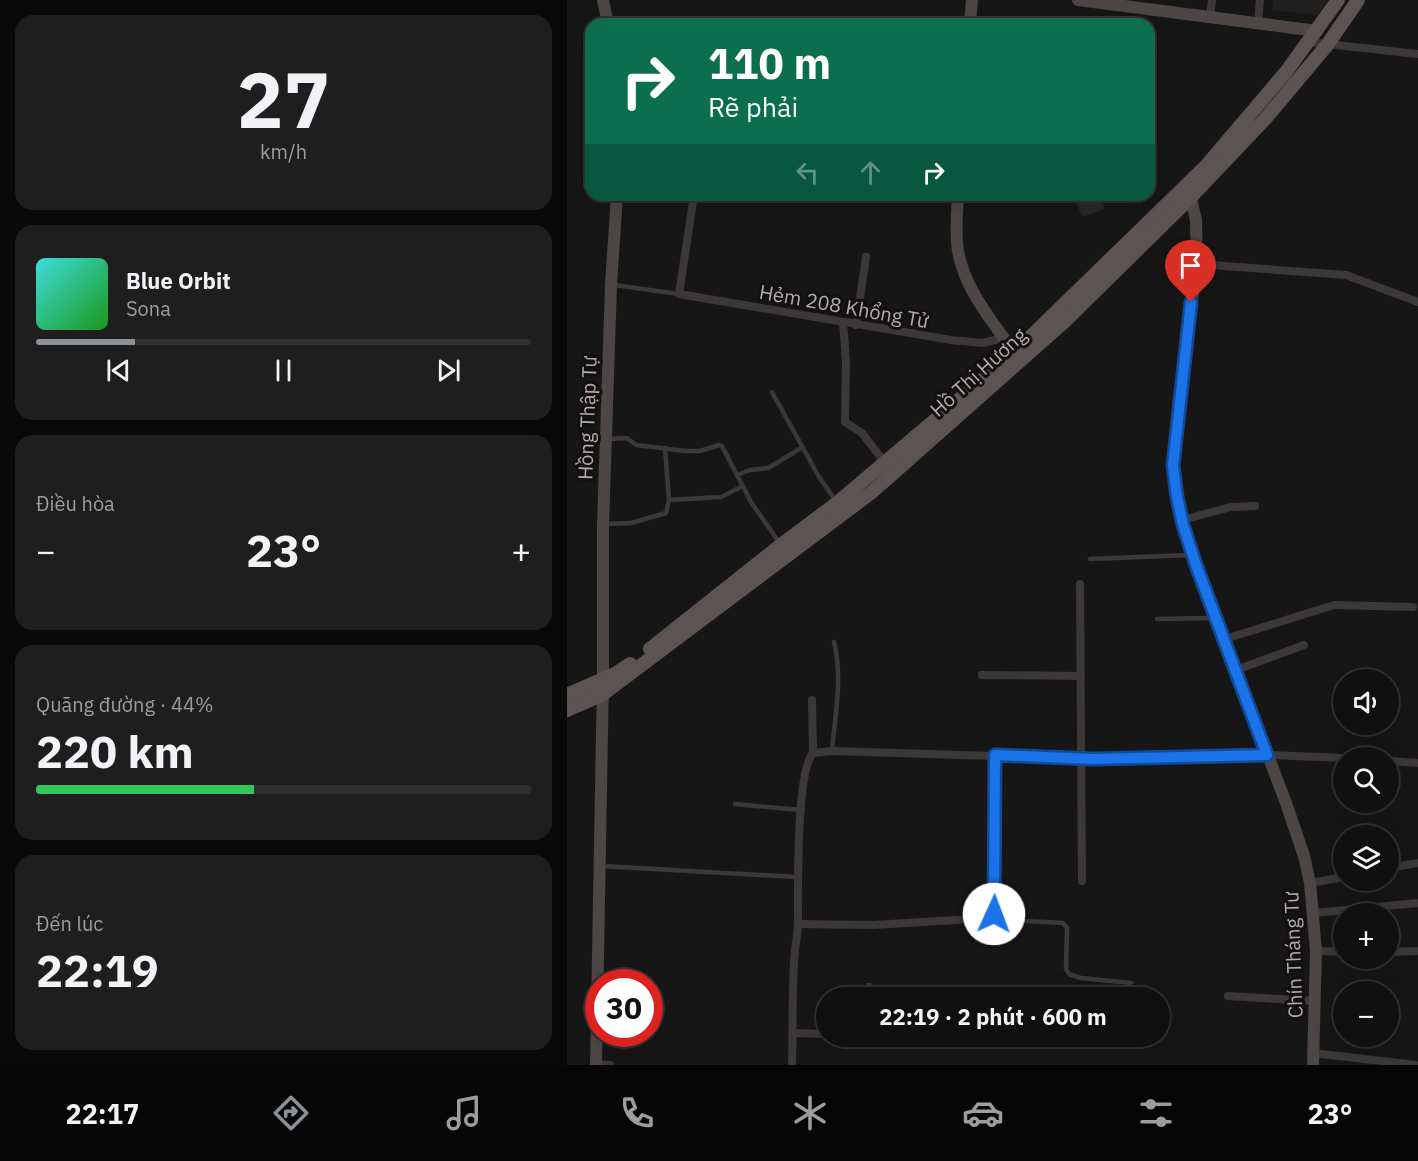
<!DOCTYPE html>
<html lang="vi">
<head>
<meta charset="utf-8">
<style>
	:root { --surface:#111010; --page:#1e1e1e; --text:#f1f3f6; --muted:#9c9d9f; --line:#303030; --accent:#8c9099 }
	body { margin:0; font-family:"IBM Plex Sans",sans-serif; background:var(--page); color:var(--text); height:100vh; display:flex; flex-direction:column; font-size:22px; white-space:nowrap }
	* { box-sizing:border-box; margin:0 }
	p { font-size:20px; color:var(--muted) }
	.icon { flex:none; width:33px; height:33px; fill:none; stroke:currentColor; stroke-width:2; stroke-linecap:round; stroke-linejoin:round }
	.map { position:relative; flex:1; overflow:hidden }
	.side { display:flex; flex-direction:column; gap:15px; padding:15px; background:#090909; width:567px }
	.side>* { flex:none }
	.banner { position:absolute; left:18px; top:18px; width:570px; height:183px; border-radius:18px; box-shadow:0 6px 24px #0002,0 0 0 2px var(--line); background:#0b6e4f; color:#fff; overflow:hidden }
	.tools { position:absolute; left:766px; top:669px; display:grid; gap:12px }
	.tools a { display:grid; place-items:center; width:66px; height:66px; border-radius:50%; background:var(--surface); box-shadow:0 6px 24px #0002,0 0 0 2px var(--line); font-size:30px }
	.speed { position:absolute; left:18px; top:969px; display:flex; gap:12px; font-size:30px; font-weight:700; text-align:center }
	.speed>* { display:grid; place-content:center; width:78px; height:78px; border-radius:50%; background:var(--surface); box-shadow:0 6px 24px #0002,0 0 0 2px var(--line); line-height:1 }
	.speed .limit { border:9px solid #d22; background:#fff; color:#111 }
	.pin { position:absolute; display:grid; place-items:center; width:51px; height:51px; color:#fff; margin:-62px -26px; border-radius:50% 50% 50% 0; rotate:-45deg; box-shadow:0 0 6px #0007 }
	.pin .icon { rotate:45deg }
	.me { position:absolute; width:66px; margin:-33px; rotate:2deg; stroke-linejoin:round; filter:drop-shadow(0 0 4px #0008) }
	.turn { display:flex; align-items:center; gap:21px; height:126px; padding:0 24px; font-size:27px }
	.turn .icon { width:78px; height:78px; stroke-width:2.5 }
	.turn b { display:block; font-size:42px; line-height:51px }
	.lanes { display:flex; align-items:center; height:57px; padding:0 24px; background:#0003; justify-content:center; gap:30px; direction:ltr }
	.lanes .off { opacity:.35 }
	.big { font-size:45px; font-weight:700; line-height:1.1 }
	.side .widget { flex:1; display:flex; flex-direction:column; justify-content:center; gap:9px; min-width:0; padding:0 21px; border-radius:18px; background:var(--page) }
	.side .dial { align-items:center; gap:0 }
	.dial b { font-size:78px; line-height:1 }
	.song { display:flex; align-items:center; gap:18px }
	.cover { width:72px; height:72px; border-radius:9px; background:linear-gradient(135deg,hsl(180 70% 55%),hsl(120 70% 35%)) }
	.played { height:6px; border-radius:3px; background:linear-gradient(90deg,var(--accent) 20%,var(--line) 20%) }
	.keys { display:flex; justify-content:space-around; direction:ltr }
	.heat { display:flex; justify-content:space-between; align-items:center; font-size:33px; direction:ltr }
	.charge { height:9px; border-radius:4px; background:linear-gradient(90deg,#34c759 44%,var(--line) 0) }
	.trip { position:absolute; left:249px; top:987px; width:354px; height:60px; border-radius:30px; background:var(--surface); box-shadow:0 6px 24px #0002,0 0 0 2px var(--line); font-weight:700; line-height:60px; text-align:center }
	.tabs { display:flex; height:96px; justify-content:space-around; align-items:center; background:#070606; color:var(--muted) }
	.tabs .icon { width:42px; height:42px }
	.tabs .active { color:var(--accent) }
	.tabs b { font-size:27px; color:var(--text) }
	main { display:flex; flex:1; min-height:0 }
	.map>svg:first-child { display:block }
</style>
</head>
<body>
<main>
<section class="side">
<div class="widget dial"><b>27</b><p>km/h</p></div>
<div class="widget">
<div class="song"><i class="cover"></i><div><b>Blue Orbit</b><p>Sona</p></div></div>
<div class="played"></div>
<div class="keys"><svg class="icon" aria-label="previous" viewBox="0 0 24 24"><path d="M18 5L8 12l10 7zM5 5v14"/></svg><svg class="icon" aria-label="pause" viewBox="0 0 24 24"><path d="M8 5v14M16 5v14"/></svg><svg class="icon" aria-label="next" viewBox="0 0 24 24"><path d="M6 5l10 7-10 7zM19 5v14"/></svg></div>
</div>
<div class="widget"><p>Điều hòa</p>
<div class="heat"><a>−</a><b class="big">23°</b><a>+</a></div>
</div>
<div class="widget"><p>Quãng đường · 44%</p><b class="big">220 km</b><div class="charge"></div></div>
<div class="widget"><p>Đến lúc</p><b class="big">22:19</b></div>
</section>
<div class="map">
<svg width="851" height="1065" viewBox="0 0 851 1065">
	<rect width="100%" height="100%" fill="#171616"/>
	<path fill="#21201f" d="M706,0H761L751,15L705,10Z"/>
	<path fill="#282726" d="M514,195H533L538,209L515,217L509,201L515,199Z"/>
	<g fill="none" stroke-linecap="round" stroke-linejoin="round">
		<g stroke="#3c3837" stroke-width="4.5">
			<path d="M47,285L112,294"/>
			<path d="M205,392L252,477L269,501"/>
			<path d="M41,439L60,438L69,445L118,451H133L152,445L155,446L184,502L212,542"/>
			<path d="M170,475L183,470L201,468L236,447"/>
			<path d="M102,500L154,497L176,486"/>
			<path d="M38,524L64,523L99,513L102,500L98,448"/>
			<path d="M523,559L623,555"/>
			<path d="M590,619L647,618"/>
			<path d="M265,751C268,715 276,677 267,642"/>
			<path d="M168,804L234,810"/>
			<path d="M35,866L230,877"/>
			<path d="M427,914L440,920L496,923L500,928L499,969L502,974L514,978L564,983"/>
		</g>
		<g stroke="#3c3837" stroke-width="8">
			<path d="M643,17L645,0"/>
			<path d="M691,23L693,0"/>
			<path d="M742,42L851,54"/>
			<path d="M127,195L112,294L384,340L415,343L437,338"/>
			<path d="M630,264L779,275L851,302"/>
			<path d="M276,323L279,361L278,422L295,433L318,463"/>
			<path d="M289,325L299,257"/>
			<path d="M615,520L664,507L688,506"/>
			<path d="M513,584L515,881"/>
			<path d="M658,639L767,605L846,607"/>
			<path d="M669,670L737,645"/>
			<path d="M415,675L514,676"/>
			<path d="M245,700L246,753"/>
			<path d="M822,761L851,763"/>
			<path d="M822,868L851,863"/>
			<path d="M743,883L777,877"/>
			<path d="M747,913L851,903"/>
			<path d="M231,924L306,925L423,918L428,908V755"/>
			<path d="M749,951L777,952"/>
			<path d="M822,952L851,951"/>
			<path d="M661,996L748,1001"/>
			<path d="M301,998L302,987"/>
			<path d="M226,1033L260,1034"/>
			<path d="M746,1053L849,1065"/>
			<path d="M29,1064L43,1065"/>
			<path d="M225,1065C226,1031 225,997 227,963C227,949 231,936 231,922C231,893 229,771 246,753L265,751L526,759L700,755L777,758"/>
		</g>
		<g stroke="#4c4645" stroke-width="12">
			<path d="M36,0L41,24"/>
			<path d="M511,0L750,31"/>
			<path d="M403,24L405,0"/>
			<path d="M622,190L629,220L630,264L612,397L606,466L616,525L629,565L719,803L737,856L743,883L749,951L746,1065"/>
			<path d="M391,195C390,214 388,233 391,251C398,291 426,321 447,353"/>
			<path d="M29,1065L36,679V525L44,285L50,195"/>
		</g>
		<g stroke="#5b5453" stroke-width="14">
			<path d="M83,649L214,545L270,503L447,353L639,166L719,72L771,0"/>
			<path d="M0,695L48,674L63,664"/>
			<path d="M0,710L36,694L305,492L497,322L624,197L698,119L761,44L791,0"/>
		</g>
	</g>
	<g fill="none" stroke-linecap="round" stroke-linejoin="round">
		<g stroke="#114b97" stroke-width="15">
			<path id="route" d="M427,914L428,755L526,759L700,755L629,565L616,525L610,497L606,466L624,302"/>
		</g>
		<use href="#route" stroke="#1a73e8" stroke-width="10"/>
	</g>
	<g text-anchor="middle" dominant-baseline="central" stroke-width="6" stroke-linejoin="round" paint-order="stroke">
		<g font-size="20" fill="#b7aaa9" stroke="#121111">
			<text transform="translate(277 306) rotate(10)">Hẻm 208 Khổng Tử</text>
			<text transform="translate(411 372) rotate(-42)">Hồ Thị Hương</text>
			<text transform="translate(20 418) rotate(-88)">Hồng Thập Tự</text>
			<text transform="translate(726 955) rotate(-92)">Chín Tháng Tư</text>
		</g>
	</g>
</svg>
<div class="tools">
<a><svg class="icon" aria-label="sound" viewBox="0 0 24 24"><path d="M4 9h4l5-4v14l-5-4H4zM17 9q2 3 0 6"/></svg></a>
<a><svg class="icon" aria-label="search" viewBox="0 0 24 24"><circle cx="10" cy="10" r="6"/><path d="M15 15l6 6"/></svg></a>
<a><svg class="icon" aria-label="layers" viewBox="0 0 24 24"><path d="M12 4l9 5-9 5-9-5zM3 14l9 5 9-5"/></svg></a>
<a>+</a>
<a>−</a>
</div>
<div class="speed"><div class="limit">30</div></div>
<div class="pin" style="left:624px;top:302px;background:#d93025"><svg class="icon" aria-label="arrive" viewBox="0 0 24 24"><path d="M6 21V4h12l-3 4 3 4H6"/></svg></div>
<svg class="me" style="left:427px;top:914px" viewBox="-20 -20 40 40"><circle r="19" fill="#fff"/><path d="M0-13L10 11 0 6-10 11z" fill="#1a73e8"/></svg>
<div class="trip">22:19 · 2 phút · 600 m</div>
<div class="banner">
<div class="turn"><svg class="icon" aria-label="right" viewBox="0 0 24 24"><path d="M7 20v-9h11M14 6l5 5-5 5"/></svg><div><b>110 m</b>Rẽ phải</div></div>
<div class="lanes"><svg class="icon off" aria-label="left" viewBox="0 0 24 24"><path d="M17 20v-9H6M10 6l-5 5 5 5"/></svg><svg class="icon off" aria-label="ahead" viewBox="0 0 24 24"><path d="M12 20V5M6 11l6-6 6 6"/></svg><svg class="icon" aria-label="right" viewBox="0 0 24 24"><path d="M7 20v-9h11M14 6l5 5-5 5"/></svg></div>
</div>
</div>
</main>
<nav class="tabs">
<b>22:17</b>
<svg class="icon active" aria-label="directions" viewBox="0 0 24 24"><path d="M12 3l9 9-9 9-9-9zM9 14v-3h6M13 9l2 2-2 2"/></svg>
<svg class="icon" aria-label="music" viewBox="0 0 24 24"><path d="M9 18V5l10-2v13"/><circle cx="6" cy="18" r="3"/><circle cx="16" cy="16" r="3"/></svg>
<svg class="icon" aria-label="phone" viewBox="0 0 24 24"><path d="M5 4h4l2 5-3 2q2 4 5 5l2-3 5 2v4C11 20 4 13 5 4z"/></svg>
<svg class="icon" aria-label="climate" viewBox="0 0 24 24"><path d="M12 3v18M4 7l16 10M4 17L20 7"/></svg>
<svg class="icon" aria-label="car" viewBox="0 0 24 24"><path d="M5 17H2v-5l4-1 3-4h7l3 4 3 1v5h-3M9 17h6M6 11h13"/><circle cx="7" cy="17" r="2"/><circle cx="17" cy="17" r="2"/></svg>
<svg class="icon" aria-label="filters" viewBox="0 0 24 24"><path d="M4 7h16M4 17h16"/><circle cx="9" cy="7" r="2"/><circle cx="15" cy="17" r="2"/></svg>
<b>23°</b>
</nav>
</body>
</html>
